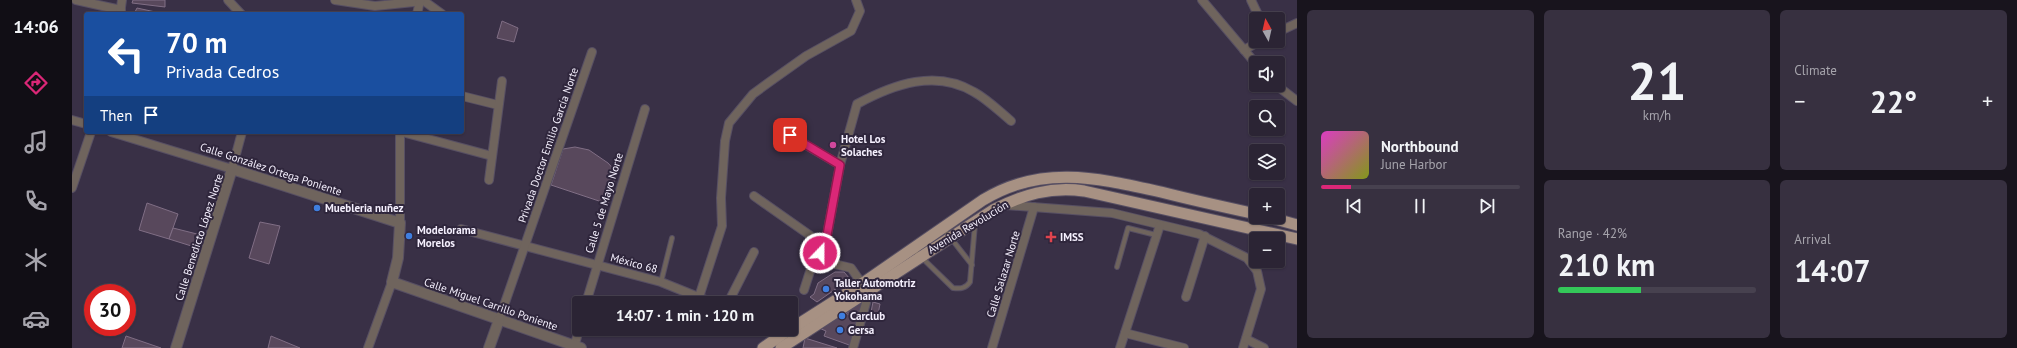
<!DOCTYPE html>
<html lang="en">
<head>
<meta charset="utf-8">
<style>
	:root { --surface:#2b2434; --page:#373040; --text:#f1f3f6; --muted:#a6a4ac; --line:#47414f; --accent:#db2777 }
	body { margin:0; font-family:"PT Sans",sans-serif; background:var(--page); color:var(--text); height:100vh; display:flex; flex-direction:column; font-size:15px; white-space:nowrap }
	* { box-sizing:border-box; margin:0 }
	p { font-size:13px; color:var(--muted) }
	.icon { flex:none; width:22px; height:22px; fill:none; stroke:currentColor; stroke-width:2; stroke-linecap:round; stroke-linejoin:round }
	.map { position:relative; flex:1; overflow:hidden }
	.side { display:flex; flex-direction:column; gap:10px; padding:10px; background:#18141d; width:720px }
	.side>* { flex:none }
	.top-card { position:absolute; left:12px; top:12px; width:380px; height:122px; border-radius:4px; box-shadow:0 1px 3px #0004,0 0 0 1px var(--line); background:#1a4fa0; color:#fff; overflow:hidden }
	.needle { width:26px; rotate:352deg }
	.controls { position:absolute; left:1177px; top:12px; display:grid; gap:8px }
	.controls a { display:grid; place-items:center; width:36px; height:36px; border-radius:4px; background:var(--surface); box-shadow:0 1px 3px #0004,0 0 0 1px var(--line); font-size:20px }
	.speed { position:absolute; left:12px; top:284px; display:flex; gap:8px; font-size:20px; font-weight:700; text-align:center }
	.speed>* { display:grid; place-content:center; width:52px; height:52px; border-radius:50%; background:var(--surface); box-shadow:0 1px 3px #0004,0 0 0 1px var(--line); line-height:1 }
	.speed .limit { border:6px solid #d22; background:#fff; color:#111 }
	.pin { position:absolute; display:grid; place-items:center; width:34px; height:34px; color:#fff; margin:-17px; border-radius:8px; box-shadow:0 2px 6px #0006 }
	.me { position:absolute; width:44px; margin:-22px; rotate:22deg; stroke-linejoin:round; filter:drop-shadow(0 0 3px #0008) }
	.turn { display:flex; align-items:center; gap:14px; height:84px; padding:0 16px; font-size:18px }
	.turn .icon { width:52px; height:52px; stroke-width:2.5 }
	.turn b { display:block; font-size:28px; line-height:34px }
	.then { display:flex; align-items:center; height:38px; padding:0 16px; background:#0003; gap:8px; font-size:15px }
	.big { font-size:30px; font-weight:800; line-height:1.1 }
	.side .tile { flex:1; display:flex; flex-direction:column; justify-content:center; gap:6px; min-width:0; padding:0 14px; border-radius:6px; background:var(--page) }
	.side .dial { align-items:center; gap:0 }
	.dial b { font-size:52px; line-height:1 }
	.song { display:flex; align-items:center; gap:12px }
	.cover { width:48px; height:48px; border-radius:6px; background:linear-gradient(135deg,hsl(310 70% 55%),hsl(70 70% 35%)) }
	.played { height:4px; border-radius:2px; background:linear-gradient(90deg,var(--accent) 15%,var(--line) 15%) }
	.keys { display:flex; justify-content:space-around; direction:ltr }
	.heat { display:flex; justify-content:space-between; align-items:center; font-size:22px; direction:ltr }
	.charge { height:6px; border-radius:3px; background:linear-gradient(90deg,#34c759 42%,var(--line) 0) }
	.side .tiles { flex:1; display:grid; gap:10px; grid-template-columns:repeat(3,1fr) }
	.tile:first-child { grid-row:span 2 }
	.trip { position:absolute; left:500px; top:296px; width:226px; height:40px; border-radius:4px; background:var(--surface); box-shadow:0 1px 3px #0004,0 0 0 1px var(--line); font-weight:800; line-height:40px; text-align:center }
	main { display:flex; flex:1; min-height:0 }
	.dock { display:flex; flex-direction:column; width:72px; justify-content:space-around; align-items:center; background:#110e15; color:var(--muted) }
	.dock .icon { width:28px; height:28px }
	.dock .selected { color:var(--accent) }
	.dock b { font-size:18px; color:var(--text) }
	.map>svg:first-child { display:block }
</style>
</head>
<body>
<main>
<nav class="dock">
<b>14:06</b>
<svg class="icon selected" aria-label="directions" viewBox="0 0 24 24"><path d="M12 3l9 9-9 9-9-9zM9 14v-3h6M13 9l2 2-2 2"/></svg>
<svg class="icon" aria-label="music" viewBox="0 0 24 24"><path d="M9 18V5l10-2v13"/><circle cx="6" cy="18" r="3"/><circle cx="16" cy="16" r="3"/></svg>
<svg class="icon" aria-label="phone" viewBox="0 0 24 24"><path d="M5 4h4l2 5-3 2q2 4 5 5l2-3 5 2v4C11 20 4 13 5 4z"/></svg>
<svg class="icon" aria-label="climate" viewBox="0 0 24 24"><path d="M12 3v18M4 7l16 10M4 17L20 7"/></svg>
<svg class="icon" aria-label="car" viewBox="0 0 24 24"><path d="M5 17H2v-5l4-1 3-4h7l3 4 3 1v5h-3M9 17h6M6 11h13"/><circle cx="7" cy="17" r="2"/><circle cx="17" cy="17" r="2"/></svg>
</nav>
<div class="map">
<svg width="1225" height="348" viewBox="0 0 1225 348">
	<rect width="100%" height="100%" fill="#393046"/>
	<g fill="#58485c" stroke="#806e85">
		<path d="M61,0H93V7L60,3Z"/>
		<path d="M65,8L88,13V14H62Z"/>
		<path d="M430,21L446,28L442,42L425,38Z"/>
		<path d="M503,147L517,150L536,163L545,173L536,204L479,185L491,149Z"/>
		<path d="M75,203L106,214L97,239L67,230Z"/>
		<path d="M188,222L208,226L197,264L177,258Z"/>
		<path d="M101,228L133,236L129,249L97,239Z"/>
		<path d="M763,272H772L778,279L745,302L738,297L742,294L746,283Z"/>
		<path d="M794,295L787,321L775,312Z"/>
		<path d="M801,302L808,304L806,314L799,312Z"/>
		<path d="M774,313L787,322L780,346L752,336L754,331L747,328Z"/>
		<path d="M54,336L89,348H50Z"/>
		<path d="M199,336L228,348H196Z"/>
		<path d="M733,338L765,348H731Z"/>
	</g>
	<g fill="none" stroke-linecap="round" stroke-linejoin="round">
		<g stroke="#574f63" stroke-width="6">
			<g id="service">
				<path d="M871,228L900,265"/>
				<path d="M841,249L881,288C889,289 894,288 898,282L903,224"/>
				<path d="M1045,267L1056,228L1084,235"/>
				<path d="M589,282L600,238"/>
			</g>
		</g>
		<g stroke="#574f63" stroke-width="10">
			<g id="minor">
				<path d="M4,0L49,10"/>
				<path d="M156,0L169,14"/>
				<path d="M263,0L303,6L352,1L370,14"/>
				<path d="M1130,0L1184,64"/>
				<path d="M1179,0L1188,19"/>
				<path d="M48,14L50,0"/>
				<path d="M345,14L348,1"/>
				<path d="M1206,32L1225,23"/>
				<path d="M1172,50L1188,41"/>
				<path d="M1204,85L1225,101"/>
				<path d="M390,96L426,105"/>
				<path d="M0,120L14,124"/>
				<path d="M39,132L160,169L170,132"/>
				<path d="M330,132L420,156"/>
				<path d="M717,135L768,165"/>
				<path d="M417,180L430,81"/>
				<path d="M0,188L19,132"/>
				<path d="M682,196L753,246"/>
				<path d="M934,205L1040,213L1127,234L1175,258L1185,271L1189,289L1171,348"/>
				<path d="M328,223V132"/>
				<path d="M389,229L589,282L641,303"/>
				<path d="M742,259L779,268L795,291L794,303L781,348"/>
				<path d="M732,290L742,259L753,246L768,165L785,104C822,84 864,69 902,92C915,99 927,111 939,121"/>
				<path d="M627,297L650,226L649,198L653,141L657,123L681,94L696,83L734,56L779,31L788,11L784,0"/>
				<path d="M1114,297L1133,236"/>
				<path d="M514,303L573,109"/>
				<path d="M656,303L682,252"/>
				<path d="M427,320L520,52"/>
				<path d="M1053,333L1112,348"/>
				<path d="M1174,339L1192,348"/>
				<path d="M296,348L320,282"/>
				<path d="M502,348L507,329"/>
				<path d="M920,348L962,207"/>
				<path d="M1048,348L1088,225"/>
			</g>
		</g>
		<g stroke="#574f63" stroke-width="12">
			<g id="tertiary">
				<path d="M104,348L160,169L328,223L326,258L320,282L509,348"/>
				<path d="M417,348L427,320"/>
			</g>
		</g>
		<g stroke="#574f63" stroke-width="13">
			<g id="primary">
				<path d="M1196,217L1225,225"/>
				<path d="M719,329L791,283L911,200C970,164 1026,178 1089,192C1120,200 1152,207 1184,214"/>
				<path d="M691,348L718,329"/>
				<path d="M709,348L921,210C950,195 979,186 1012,191L1225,239"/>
			</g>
		</g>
		<use href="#service" stroke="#6f645d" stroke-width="4"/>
		<use href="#minor" stroke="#6f645d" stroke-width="8"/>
		<use href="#tertiary" stroke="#6f645d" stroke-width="10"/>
		<use href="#primary" stroke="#a79183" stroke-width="11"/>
	</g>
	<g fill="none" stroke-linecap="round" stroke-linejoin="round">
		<g stroke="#8e194d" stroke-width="10">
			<path id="route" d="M718,135L768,165L753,246L748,253"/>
		</g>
		<use href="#route" stroke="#db2777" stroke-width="7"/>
	</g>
	<circle fill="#d1479c" stroke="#2f263c" stroke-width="1.5" cx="761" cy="145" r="4"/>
	<g fill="#3f7fe0" stroke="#2f263c" stroke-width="1.5">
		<circle cx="245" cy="208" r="4"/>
		<circle cx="337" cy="236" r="4"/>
		<circle cx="754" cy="289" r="4"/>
		<circle cx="770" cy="316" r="4"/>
		<circle cx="768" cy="330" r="4"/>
	</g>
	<path fill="#e0444e" stroke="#2f263c" stroke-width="1.5" d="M977 231h4v4h4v4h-4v4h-4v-4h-4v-4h4z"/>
	<g text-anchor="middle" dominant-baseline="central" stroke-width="4" stroke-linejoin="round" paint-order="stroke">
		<g font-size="11" font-weight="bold" fill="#f5f0fe" stroke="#2f263c" text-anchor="start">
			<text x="769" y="139">Hotel Los<tspan x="769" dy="13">Solaches</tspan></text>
			<text x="253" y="208">Muebleria nuñez</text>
			<text x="345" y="230">Modelorama<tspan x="345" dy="13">Morelos</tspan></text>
			<text x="988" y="237">IMSS</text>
			<text x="762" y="283">Taller Automotriz<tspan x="762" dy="13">Yokohama</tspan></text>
			<text x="778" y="316">Carclub</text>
			<text x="776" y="330">Gersa</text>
		</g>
		<g font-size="11" fill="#f5f0fe" stroke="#2f263c">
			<text transform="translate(476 145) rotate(-71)">Privada Doctor Emilio García Norte</text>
			<text transform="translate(199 169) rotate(18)">Calle González Ortega Poniente</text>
			<text transform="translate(532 203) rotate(-73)">Calle 5 de Mayo Norte</text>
			<text transform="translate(896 227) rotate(-31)">Avenida Revolución</text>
			<text transform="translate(127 237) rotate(-72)">Calle Benedicto López Norte</text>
			<text transform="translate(562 263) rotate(15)">México 68</text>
			<text transform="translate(931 274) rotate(-73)">Calle Salazar Norte</text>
			<text transform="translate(419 304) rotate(19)">Calle Miguel Carrillo Poniente</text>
		</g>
	</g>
</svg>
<div class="controls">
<a><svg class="needle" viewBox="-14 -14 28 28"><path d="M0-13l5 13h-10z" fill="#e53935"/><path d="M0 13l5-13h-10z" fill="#a6a4ac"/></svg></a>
<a><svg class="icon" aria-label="sound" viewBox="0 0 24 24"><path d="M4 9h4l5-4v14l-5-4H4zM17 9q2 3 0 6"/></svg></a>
<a><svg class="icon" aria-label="search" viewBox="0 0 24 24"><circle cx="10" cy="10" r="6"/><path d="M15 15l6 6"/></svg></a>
<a><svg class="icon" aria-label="layers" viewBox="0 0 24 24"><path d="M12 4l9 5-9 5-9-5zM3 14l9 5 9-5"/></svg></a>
<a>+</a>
<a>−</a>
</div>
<div class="speed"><div class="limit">30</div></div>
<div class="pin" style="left:718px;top:135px;background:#d93025"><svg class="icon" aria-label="arrive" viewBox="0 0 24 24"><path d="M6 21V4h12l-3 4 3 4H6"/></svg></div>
<svg class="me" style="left:748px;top:253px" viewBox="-20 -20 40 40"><circle r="17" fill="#db2777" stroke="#fff" stroke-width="3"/><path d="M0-11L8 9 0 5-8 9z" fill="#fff"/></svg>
<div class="trip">14:07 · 1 min · 120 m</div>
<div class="top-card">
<div class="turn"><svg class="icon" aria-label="left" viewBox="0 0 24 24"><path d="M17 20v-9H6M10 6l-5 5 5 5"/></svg><div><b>70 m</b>Privada Cedros</div></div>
<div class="then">Then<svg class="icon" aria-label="arrive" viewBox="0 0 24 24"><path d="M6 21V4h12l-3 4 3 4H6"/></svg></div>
</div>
</div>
<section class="side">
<div class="tiles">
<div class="tile">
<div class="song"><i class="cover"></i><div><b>Northbound</b><p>June Harbor</p></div></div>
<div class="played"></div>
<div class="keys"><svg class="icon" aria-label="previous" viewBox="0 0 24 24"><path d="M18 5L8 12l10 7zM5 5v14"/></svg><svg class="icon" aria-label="pause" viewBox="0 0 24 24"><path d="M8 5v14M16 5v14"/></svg><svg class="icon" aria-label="next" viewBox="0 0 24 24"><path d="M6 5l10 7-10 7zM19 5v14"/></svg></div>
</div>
<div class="tile dial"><b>21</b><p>km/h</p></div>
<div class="tile"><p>Climate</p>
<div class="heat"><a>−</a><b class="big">22°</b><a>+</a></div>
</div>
<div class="tile"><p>Range · 42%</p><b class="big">210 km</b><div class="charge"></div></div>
<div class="tile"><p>Arrival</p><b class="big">14:07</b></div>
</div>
</section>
</main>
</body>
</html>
